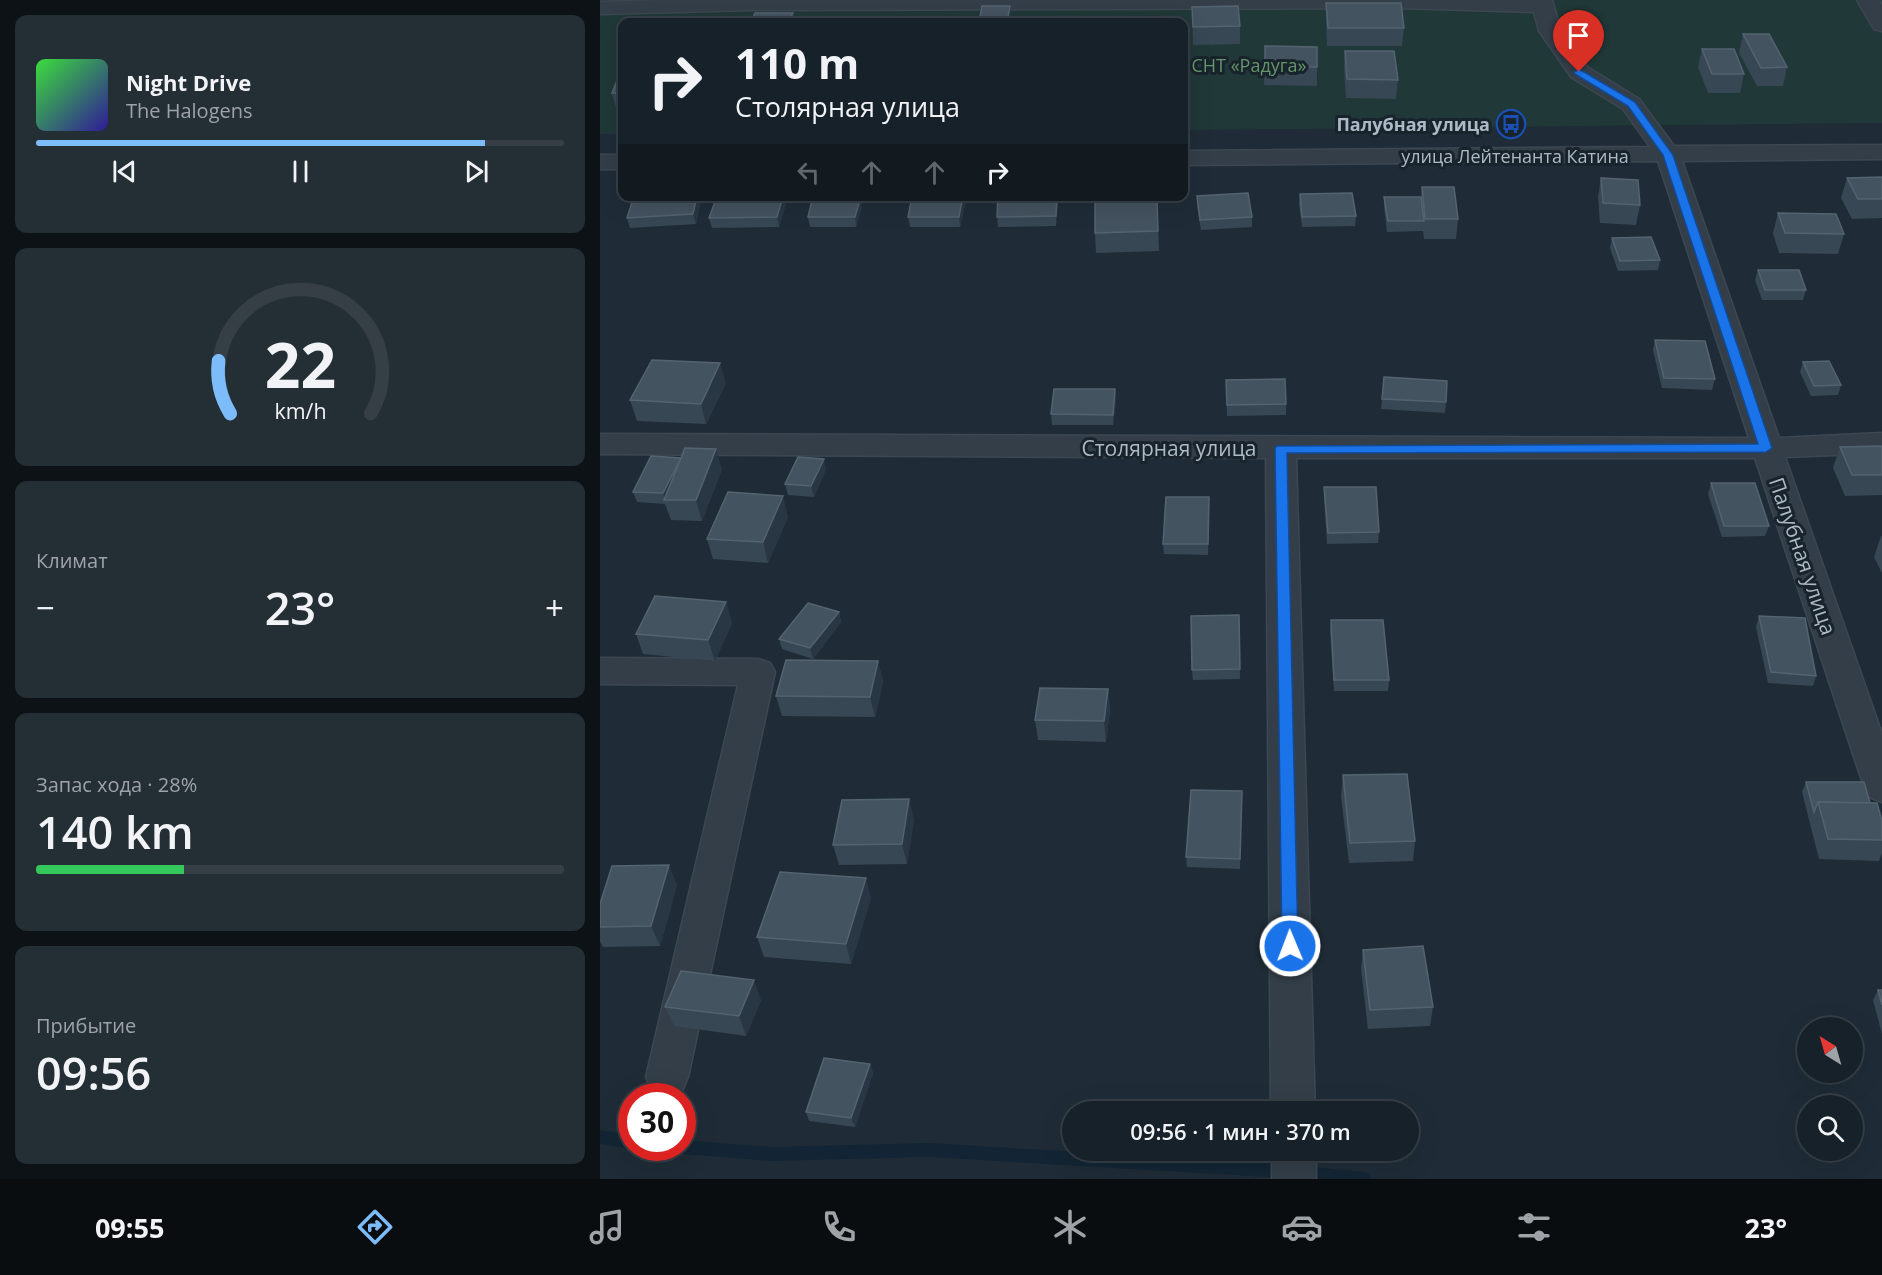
<!DOCTYPE html>
<html lang="ru">
<head>
<meta charset="utf-8">
<style>
	:root { --surface:#172129; --page:#242e35; --text:#f1f3f6; --muted:#9ea3a8; --line:#363e46; --accent:#7dbcfa }
	body { margin:0; font-family:"Open Sans",sans-serif; background:var(--page); color:var(--text); height:100vh; display:flex; flex-direction:column; font-size:22px; white-space:nowrap }
	* { box-sizing:border-box; margin:0 }
	p { font-size:20px; color:var(--muted) }
	.icon { flex:none; width:33px; height:33px; fill:none; stroke:currentColor; stroke-width:2; stroke-linecap:round; stroke-linejoin:round }
	.map { position:relative; flex:1; overflow:hidden }
	.drawer { display:flex; flex-direction:column; gap:15px; padding:15px; background:#0d1217; width:600px }
	.drawer>* { flex:none }
	.top-card { position:absolute; left:18px; top:18px; width:570px; height:183px; border-radius:12px; box-shadow:0 6px 24px #0002,0 0 0 2px var(--line); background:#172129; color:var(--text); overflow:hidden }
	.needle { width:39px; rotate:323deg }
	.controls { position:absolute; left:1197px; top:1017px; display:grid; gap:12px }
	.controls a { display:grid; place-items:center; width:66px; height:66px; border-radius:50%; background:var(--surface); box-shadow:0 6px 24px #0002,0 0 0 2px var(--line); font-size:30px }
	.speed { position:absolute; left:18px; top:1083px; display:flex; gap:12px; font-size:30px; font-weight:700; text-align:center }
	.speed>* { display:grid; place-content:center; width:78px; height:78px; border-radius:50%; background:var(--surface); box-shadow:0 6px 24px #0002,0 0 0 2px var(--line); line-height:1 }
	.speed .limit { border:9px solid #d22; background:#fff; color:#111 }
	.pin { position:absolute; display:grid; place-items:center; width:51px; height:51px; color:#fff; margin:-62px -26px; border-radius:50% 50% 50% 0; rotate:-45deg; box-shadow:0 0 6px #0007 }
	.pin .icon { rotate:45deg }
	.me { position:absolute; width:66px; margin:-33px; rotate:359deg; stroke-linejoin:round; filter:drop-shadow(0 0 4px #0008) }
	.turn { display:flex; align-items:center; gap:21px; height:126px; padding:0 18px; font-size:27px }
	.turn .icon { width:78px; height:78px; stroke-width:2.5 }
	.turn b { display:block; font-size:42px; line-height:51px }
	.lanes { display:flex; align-items:center; height:57px; padding:0 18px; background:#0003; justify-content:center; gap:30px; direction:ltr }
	.lanes .off { opacity:.35 }
	.big { font-size:45px; font-weight:600; line-height:1.1 }
	.drawer .widget { flex:1; display:flex; flex-direction:column; justify-content:center; gap:9px; min-width:0; padding:0 21px; border-radius:12px; background:var(--page) }
	.drawer .dial { align-items:center; gap:0 }
	.dial svg { height:156px; overflow:visible; fill:none; stroke:var(--line); stroke-width:7; stroke-linecap:round; text-anchor:middle }
	.dial text { fill:var(--text); stroke:none }
	.song { display:flex; align-items:center; gap:18px }
	.cover { width:72px; height:72px; border-radius:9px; background:linear-gradient(135deg,hsl(120 70% 55%),hsl(250 70% 35%)) }
	.played { height:6px; border-radius:3px; background:linear-gradient(90deg,var(--accent) 85%,var(--line) 85%) }
	.keys { display:flex; justify-content:space-around; direction:ltr }
	.heat { display:flex; justify-content:space-between; align-items:center; font-size:33px; direction:ltr }
	.charge { height:9px; border-radius:4px; background:linear-gradient(90deg,#34c759 28%,var(--line) 0) }
	.trip { position:absolute; left:462px; top:1101px; width:357px; height:60px; border-radius:30px; background:var(--surface); box-shadow:0 6px 24px #0002,0 0 0 2px var(--line); font-weight:600; line-height:60px; text-align:center }
	.tabs { display:flex; height:96px; justify-content:space-around; align-items:center; background:#090d10; color:var(--muted) }
	.tabs .icon { width:42px; height:42px }
	.tabs .current { color:var(--accent) }
	.tabs b { font-size:27px; color:var(--text) }
	main { display:flex; flex:1; min-height:0 }
	.map>svg:first-child { display:block }
</style>
</head>
<body>
<main>
<section class="drawer">
<div class="widget">
<div class="song"><i class="cover"></i><div><b>Night Drive</b><p>The Halogens</p></div></div>
<div class="played"></div>
<div class="keys"><svg class="icon" aria-label="previous" viewBox="0 0 24 24"><path d="M18 5L8 12l10 7zM5 5v14"/></svg><svg class="icon" aria-label="pause" viewBox="0 0 24 24"><path d="M8 5v14M16 5v14"/></svg><svg class="icon" aria-label="next" viewBox="0 0 24 24"><path d="M6 5l10 7-10 7zM19 5v14"/></svg></div>
</div>
<div class="widget dial"><svg viewBox="0 0 100 80">
<path d="M14 69A42 42 0 1 1 86 69"/>
<path d="M14 69A42 42 0 0 1 8 42" stroke="#7dbcfa"/>
<text x="50" y="56" font-size="32" font-weight="700">22</text>
<text x="50" y="72" font-size="11">km/h</text>
</svg></div>
<div class="widget"><p>Климат</p>
<div class="heat"><a>−</a><b class="big">23°</b><a>+</a></div>
</div>
<div class="widget"><p>Запас хода · 28%</p><b class="big">140 km</b><div class="charge"></div></div>
<div class="widget"><p>Прибытие</p><b class="big">09:56</b></div>
</section>
<div class="map">
<svg width="1282" height="1179" viewBox="0 0 1282 1179">
	<rect width="100%" height="100%" fill="#1f2c37"/>
	<path fill="#213838" d="M0,0H1282V123L584,130V22H22V134H0Z"/>
	<g fill="none" stroke-linecap="round" stroke-linejoin="round">
		<g fill="#132534" fill-rule="evenodd">
			<path d="M0,1130L32,1135V1148H35L32,1149L0,1144Z"/>
			<path d="M82,1140L172,1147L328,1143L684,1164L689,1166L691,1171L689,1176L684,1178L328,1157L172,1161L82,1154L77,1152L75,1148H82Z"/>
			<path d="M703,1166L764,1172L769,1174L771,1179H701L698,1178L696,1173L698,1168Z"/>
		</g>
		<g stroke="#3c4751" stroke-width="3">
			<g id="minor">
				<path d="M58,0H952L961,31L987,67L1039,99L1074,146L1282,145V159L1082,161L1179,438L1282,433V453L1185,457L1282,734V802L1269,797L1264,787L1155,458H696L715,1112H671L666,458L0,454V434L1149,438L1058,161L584,165V151L1050,147L1023,109L971,77L939,31L934,12L801,8L152,10L0,14V2Z"/>
				<path d="M1257,0H1279L1282,6V31L1274,29Z"/>
				<rect x="0" y="155" width="22" height="14"/>
				<path d="M0,658L158,659L170,663L175,672L88,1077L82,1091L67,1096L52,1091L46,1077L138,685L0,684Z"/>
				<rect x="672" y="1150" width="44" height="29"/>
			</g>
		</g>
		<use href="#minor" fill="#333e48" fill-rule="evenodd"/>
	</g>
	<g fill="#374754">
		<path d="M726,3L804,28L802,46H727L726,21Z"/>
		<path d="M592,7L640,26V44L593,45Z"/>
		<path d="M1143,34L1187,67L1183,86H1157L1139,53Z"/>
		<path d="M665,46L717,67V86L664,85Z"/>
		<path d="M1102,49L1144,74L1140,93H1108L1098,67Z"/>
		<path d="M745,51L798,80L796,99L746,98L744,69Z"/>
		<path d="M22,68V121H20L12,93Z"/>
		<path d="M1282,177V218L1252,219L1241,198L1247,178Z"/>
		<path d="M1001,178L1040,205L1036,225L1000,223L998,197Z"/>
		<path d="M822,187L858,219L856,239H824L823,231L787,232L784,207V197H821Z"/>
		<path d="M700,194L756,216L755,226L702,227L699,204Z"/>
		<path d="M312,196H364L365,205L360,227H310L308,217Z"/>
		<path d="M597,196L652,217V227L601,230L597,206Z"/>
		<path d="M101,200L96,224L30,228L27,218Z"/>
		<path d="M557,200L559,251L496,253L495,233Z"/>
		<path d="M458,202L456,226L398,227L397,217Z"/>
		<path d="M186,204L179,227L112,228L109,218Z"/>
		<path d="M262,206L256,227H210L208,217Z"/>
		<path d="M1178,213L1244,234L1238,254L1179,253L1173,233Z"/>
		<path d="M1012,238L1060,260L1058,270L1018,271L1010,248Z"/>
		<path d="M1158,270L1206,290L1203,300H1162L1155,280Z"/>
		<path d="M1055,340L1115,379L1112,390L1062,388L1053,350Z"/>
		<path d="M1203,362L1241,385L1238,395L1211,396L1200,372Z"/>
		<path d="M784,377L846,402L845,413L781,409Z"/>
		<path d="M626,380L686,404V415L627,416Z"/>
		<path d="M126,383L106,424L37,421L30,400Z"/>
		<path d="M515,389L516,400L513,425H452L451,414Z"/>
		<path d="M1282,446V495L1245,496L1233,468L1240,447Z"/>
		<path d="M122,469L102,521L71,520L65,504L37,502L33,492Z"/>
		<path d="M226,469L214,497L188,495L185,484Z"/>
		<path d="M1111,483L1169,526L1165,536L1122,537L1108,494Z"/>
		<path d="M724,487L779,532L778,543L727,544L724,497Z"/>
		<path d="M609,497L608,555L564,554L563,544Z"/>
		<path d="M188,517L168,563L113,559L107,539Z"/>
		<path d="M1281,536H1282V573L1274,557Z"/>
		<path d="M126,602L132,623L115,661L43,654L36,634Z"/>
		<path d="M239,612L241,622L213,659L182,649L179,639Z"/>
		<path d="M639,615L640,679L593,680L592,670Z"/>
		<path d="M1159,616L1216,676L1213,686L1168,683L1156,627Z"/>
		<path d="M731,620L789,680L788,691H734L730,631Z"/>
		<path d="M278,661L283,682L275,717L182,716L176,696Z"/>
		<path d="M508,689L510,710L506,742L438,740L435,720Z"/>
		<path d="M743,775L815,841L813,861L749,863L741,796Z"/>
		<path d="M1206,782L1270,803L1282,821V853L1279,861L1219,859L1202,792Z"/>
		<path d="M642,791L640,869L587,867L586,857Z"/>
		<path d="M314,819L307,864L239,865L233,845Z"/>
		<path d="M77,885L60,946L3,947L0,941V927Z"/>
		<path d="M271,898L251,964L164,957L157,937Z"/>
		<path d="M763,950L833,1007L830,1026L768,1029L761,969Z"/>
		<path d="M1278,990H1282V1034L1273,1000Z"/>
		<path d="M161,1000L146,1036L74,1026L65,1007Z"/>
		<path d="M270,1064L273,1073L255,1127L209,1121L206,1112Z"/>
	</g>
	<g fill="#283743">
		<path d="M410,6L411,15L410,22H407Z"/>
		<path d="M193,13L195,22H189Z"/>
		<path d="M97,196H100L101,200L96,224L93,214Z"/>
		<path d="M183,196H185L186,204L179,227L177,217Z"/>
		<path d="M261,196L262,206L256,227L255,217Z"/>
		<path d="M363,196L365,205L360,227L359,217Z"/>
		<path d="M457,196L458,202L456,226V216Z"/>
		<path d="M120,363L126,383L106,424L101,404Z"/>
		<path d="M515,389L516,400L513,425V415Z"/>
		<path d="M116,449L122,469L102,521L96,500Z"/>
		<path d="M81,458L65,500L63,493Z"/>
		<path d="M224,459L226,469L214,497L211,486Z"/>
		<path d="M183,496L188,517L168,563L163,542Z"/>
		<path d="M126,602L132,623L115,661L108,640Z"/>
		<path d="M239,612L241,622L213,659L210,648Z"/>
		<path d="M278,661L283,682L275,717L270,697Z"/>
		<path d="M508,689L510,710L506,742L504,721Z"/>
		<path d="M309,799L314,819L307,864L302,844Z"/>
		<path d="M69,865L77,885L60,946L51,926Z"/>
		<path d="M266,878L271,898L251,964L246,944Z"/>
		<path d="M154,980L161,1000L146,1036L139,1016Z"/>
		<path d="M270,1064L273,1073L255,1127L251,1118Z"/>
	</g>
	<g fill="#445360" stroke="#546370" stroke-width="1.5">
		<path d="M726,3H801L804,28H728Z"/>
		<path d="M382,6H410L407,22H379Z"/>
		<path d="M638,6L640,26L593,27L592,7Z"/>
		<path d="M155,13H193L189,22H151Z"/>
		<path d="M1143,34H1169L1187,67L1161,68Z"/>
		<path d="M665,46L717,47V67H665Z"/>
		<path d="M1102,49H1134L1144,74H1112Z"/>
		<path d="M745,51H794L798,80L747,79Z"/>
		<path d="M22,68V93H12Z"/>
		<path d="M1282,177V199H1258L1247,178Z"/>
		<path d="M1001,178L1038,180L1040,205L1003,203Z"/>
		<path d="M822,187H854L858,219H825Z"/>
		<path d="M648,193L652,217L600,220L597,196Z"/>
		<path d="M752,193L756,216L702,217L700,194Z"/>
		<path d="M34,196H97L93,214L27,218Z"/>
		<path d="M117,196H183L177,217L109,218Z"/>
		<path d="M213,196H261L255,217H208Z"/>
		<path d="M312,196H363L359,217H308Z"/>
		<path d="M398,196H457L456,216L397,217Z"/>
		<path d="M784,197H821L824,221H788Z"/>
		<path d="M557,200L558,231L495,233V201Z"/>
		<path d="M1178,213L1236,214L1244,234L1185,233Z"/>
		<path d="M1051,237L1060,260L1020,261L1012,238Z"/>
		<path d="M1158,270H1199L1206,290H1165Z"/>
		<path d="M1055,340L1105,341L1115,379L1064,378Z"/>
		<path d="M52,360L120,363L101,404L30,400Z"/>
		<path d="M1229,361L1241,385L1214,386L1203,362Z"/>
		<path d="M784,377L847,381L846,402L782,399Z"/>
		<path d="M685,379L686,404L627,405L626,380Z"/>
		<path d="M454,389H515L513,415L451,414Z"/>
		<path d="M1282,446V475H1252L1240,447Z"/>
		<path d="M85,448L116,449L96,500H64Z"/>
		<path d="M51,456L81,458L63,493L33,492Z"/>
		<path d="M198,457L224,459L211,486L185,484Z"/>
		<path d="M1111,483H1155L1169,526H1124Z"/>
		<path d="M724,487H776L779,532L728,533Z"/>
		<path d="M128,492L183,496L163,542L107,539Z"/>
		<path d="M566,497H609L608,544H563Z"/>
		<path d="M55,596L126,602L108,640L36,634Z"/>
		<path d="M208,603L239,612L210,648L179,639Z"/>
		<path d="M639,615L640,669L592,670L591,616Z"/>
		<path d="M1159,616L1205,618L1216,676L1171,672Z"/>
		<path d="M731,620H783L789,680H734Z"/>
		<path d="M186,660L278,661L270,697L176,696Z"/>
		<path d="M440,688L508,689L504,721L435,720Z"/>
		<path d="M807,774L815,841L750,843L743,775Z"/>
		<path d="M1206,782H1264L1270,803L1218,802L1214,812Z"/>
		<path d="M591,790L642,791L640,859L586,857Z"/>
		<path d="M309,799L302,844L233,845L242,800Z"/>
		<path d="M1218,802L1277,803L1282,821V840L1228,839Z"/>
		<path d="M69,865L51,926L0,927V904L12,866Z"/>
		<path d="M180,872L266,878L246,944L157,937Z"/>
		<path d="M823,946L833,1007L770,1010L763,950Z"/>
		<path d="M81,971L154,980L139,1016L65,1007Z"/>
		<path d="M1278,990H1282V1005Z"/>
		<path d="M224,1058L270,1064L251,1118L206,1112Z"/>
	</g>
	<path fill="#1a73e8" stroke="#114b97" stroke-width="1.5" d="M979,69L1035,102L1073,155L1172,448L1166,452L687,453L698,946L696,951L690,953L684,951L682,946L675,448L677,446L1158,444L1063,155L1028,106L975,74L974,72Z"/>
	<defs>
		<g id="bus-ring" transform="scale(1.5)"><circle r="9.5" fill="#18232c" stroke="#1a4fb4" stroke-width="1.5"/><path d="M-5-6H5V4H4V6H2V4H-2V6H-4V4H-5ZM-3.5-4V0h7V-4ZM-3.5 1.2v1.5H-2V1.2ZM2 1.2v1.5H3.5V1.2Z" fill="#1a4fb4"/></g>
	</defs>
	<g fill-rule="evenodd">
		<use href="#bus-ring" x="911" y="124"/>
	</g>
	<g text-anchor="middle" dominant-baseline="central" stroke-width="6" stroke-linejoin="round" paint-order="stroke">
		<g font-size="18" fill="#64956a" stroke="#18232c">
			<text x="649" y="65">СНТ «Радуга»</text>
		</g>
		<g font-size="18" font-weight="bold" fill="#adb9c5" stroke="#18232c" text-anchor="end">
			<text x="890" y="124">Палубная улица</text>
		</g>
		<g font-size="18" fill="#adb9c5" stroke="#18232c">
			<text x="915" y="156">улица Лейтенанта Катина</text>
		</g>
		<g font-size="21" fill="#adb9c5" stroke="#18232c">
			<text x="569" y="448">Столярная улица</text>
			<text transform="translate(1203 556) rotate(71)">Палубная улица</text>
		</g>
	</g>
</svg>
<div class="controls">
<a><svg class="needle" viewBox="-14 -14 28 28"><path d="M0-13l5 13h-10z" fill="#e53935"/><path d="M0 13l5-13h-10z" fill="#9ea3a8"/></svg></a>
<a><svg class="icon" aria-label="search" viewBox="0 0 24 24"><circle cx="10" cy="10" r="6"/><path d="M15 15l6 6"/></svg></a>
</div>
<div class="speed"><div class="limit">30</div></div>
<div class="pin" style="left:979px;top:72px;background:#d93025"><svg class="icon" aria-label="arrive" viewBox="0 0 24 24"><path d="M6 21V4h12l-3 4 3 4H6"/></svg></div>
<svg class="me" style="left:690px;top:946px" viewBox="-20 -20 40 40"><circle r="17" fill="#1a73e8" stroke="#fff" stroke-width="3"/><path d="M0-11L8 9 0 5-8 9z" fill="#fff"/></svg>
<div class="trip">09:56 · 1 мин · 370 m</div>
<div class="top-card">
<div class="turn"><svg class="icon" aria-label="right" viewBox="0 0 24 24"><path d="M7 20v-9h11M14 6l5 5-5 5"/></svg><div><b>110 m</b>Столярная улица</div></div>
<div class="lanes"><svg class="icon off" aria-label="left" viewBox="0 0 24 24"><path d="M17 20v-9H6M10 6l-5 5 5 5"/></svg><svg class="icon off" aria-label="ahead" viewBox="0 0 24 24"><path d="M12 20V5M6 11l6-6 6 6"/></svg><svg class="icon off" aria-label="ahead" viewBox="0 0 24 24"><path d="M12 20V5M6 11l6-6 6 6"/></svg><svg class="icon" aria-label="right" viewBox="0 0 24 24"><path d="M7 20v-9h11M14 6l5 5-5 5"/></svg></div>
</div>
</div>
</main>
<nav class="tabs">
<b>09:55</b>
<svg class="icon current" aria-label="directions" viewBox="0 0 24 24"><path d="M12 3l9 9-9 9-9-9zM9 14v-3h6M13 9l2 2-2 2"/></svg>
<svg class="icon" aria-label="music" viewBox="0 0 24 24"><path d="M9 18V5l10-2v13"/><circle cx="6" cy="18" r="3"/><circle cx="16" cy="16" r="3"/></svg>
<svg class="icon" aria-label="phone" viewBox="0 0 24 24"><path d="M5 4h4l2 5-3 2q2 4 5 5l2-3 5 2v4C11 20 4 13 5 4z"/></svg>
<svg class="icon" aria-label="climate" viewBox="0 0 24 24"><path d="M12 3v18M4 7l16 10M4 17L20 7"/></svg>
<svg class="icon" aria-label="car" viewBox="0 0 24 24"><path d="M5 17H2v-5l4-1 3-4h7l3 4 3 1v5h-3M9 17h6M6 11h13"/><circle cx="7" cy="17" r="2"/><circle cx="17" cy="17" r="2"/></svg>
<svg class="icon" aria-label="filters" viewBox="0 0 24 24"><path d="M4 7h16M4 17h16"/><circle cx="9" cy="7" r="2"/><circle cx="15" cy="17" r="2"/></svg>
<b>23°</b>
</nav>
</body>
</html>
